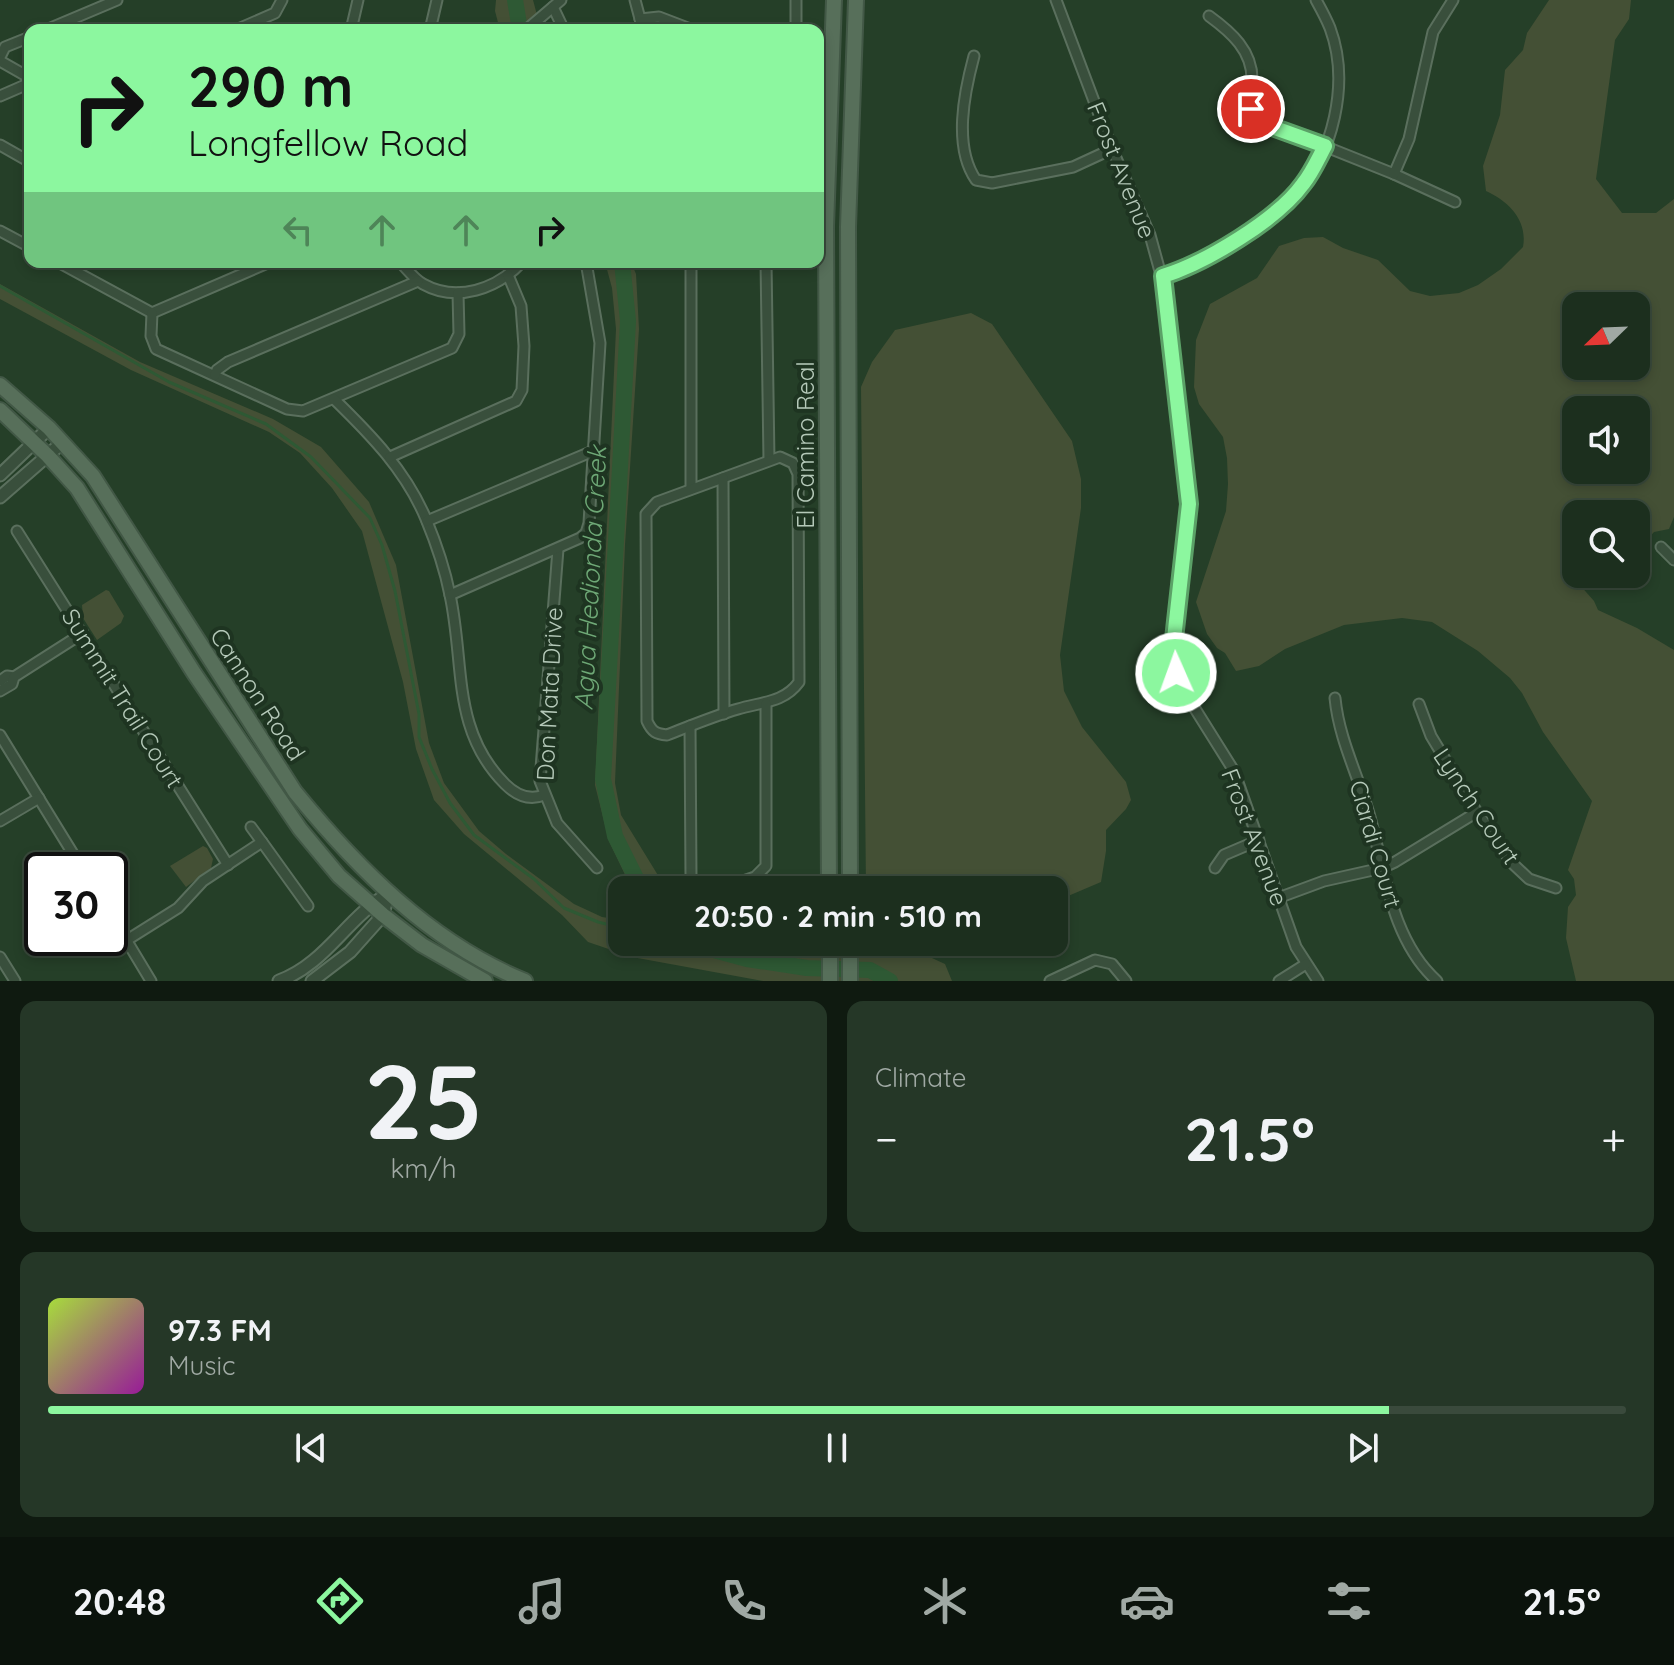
<!DOCTYPE html>
<html lang="en">
<head>
<meta charset="utf-8">
<style>
	:root { --surface:#1c2f1e; --page:#253727; --text:#f1f3f6; --muted:#a0a9a4; --line:#3a4a3c; --accent:#8cf79f }
	body { margin:0; font-family:Quicksand,sans-serif; background:var(--page); color:var(--text); height:100vh; display:flex; flex-direction:column; font-size:30px; white-space:nowrap }
	* { box-sizing:border-box; margin:0 }
	p { font-size:26px; color:var(--muted) }
	.icon { flex:none; width:44px; height:44px; fill:none; stroke:currentColor; stroke-width:2; stroke-linecap:round; stroke-linejoin:round }
	.map { position:relative; height:981px; overflow:hidden }
	.panel { display:flex; flex-direction:column; gap:20px; padding:20px; background:#0f1a10; flex:1 }
	.panel>* { flex:none }
	.banner { position:absolute; left:24px; top:24px; width:800px; height:244px; border-radius:16px; box-shadow:0 4px 12px #0003,0 0 0 2px var(--line); background:#8cf79f; color:#111; overflow:hidden }
	.needle { width:52px; rotate:247deg }
	.fabs { position:absolute; left:1562px; top:292px; display:grid; gap:16px }
	.fabs a { display:grid; place-items:center; width:88px; height:88px; border-radius:16px; background:var(--surface); box-shadow:0 4px 12px #0003,0 0 0 2px var(--line); font-size:40px }
	.speed { position:absolute; left:24px; top:852px; display:flex; gap:16px; font-size:40px; font-weight:700; text-align:center }
	.speed>* { display:grid; place-content:center; width:104px; height:104px; border-radius:50%; background:var(--surface); box-shadow:0 4px 12px #0003,0 0 0 2px var(--line); line-height:1 }
	.speed .limit { border:4px solid #111; border-radius:12px; background:#fff; color:#111 }
	.pin { position:absolute; display:grid; place-items:center; width:68px; height:68px; color:#fff; margin:-34px; border:4px solid #fff; border-radius:50%; box-shadow:0 2px 8px #0007 }
	.me { position:absolute; width:88px; margin:-44px; rotate:358deg; stroke-linejoin:round; filter:drop-shadow(0 0 6px #0008) }
	.turn { display:flex; align-items:center; gap:28px; height:168px; padding:0 32px; font-size:36px }
	.turn .icon { width:104px; height:104px; stroke-width:2.5 }
	.turn b { display:block; font-size:56px; line-height:68px }
	.lanes { display:flex; align-items:center; height:76px; padding:0 32px; background:#0003; justify-content:center; gap:40px; direction:ltr }
	.lanes .off { opacity:.35 }
	.big { font-size:60px; font-weight:700; line-height:1.1 }
	.panel .widget { flex:1; display:flex; flex-direction:column; justify-content:center; gap:12px; min-width:0; padding:0 28px; border-radius:16px; background:var(--page) }
	.panel .dial { align-items:center; gap:0 }
	.dial b { font-size:104px; line-height:1 }
	.song { display:flex; align-items:center; gap:24px }
	.cover { width:96px; height:96px; border-radius:12px; background:linear-gradient(135deg,hsl(80 70% 55%),hsl(300 70% 35%)) }
	.played { height:8px; border-radius:4px; background:linear-gradient(90deg,var(--accent) 85%,var(--line) 85%) }
	.keys { display:flex; justify-content:space-around; direction:ltr }
	.heat { display:flex; justify-content:space-between; align-items:center; font-size:44px; direction:ltr }
	.panel .tiles { flex:1; display:grid; gap:20px; grid-template-columns:1fr 1fr }
	.widget:last-child { grid-column:span 2 }
	.trip { position:absolute; left:608px; top:876px; width:460px; height:80px; border-radius:16px; background:var(--surface); box-shadow:0 4px 12px #0003,0 0 0 2px var(--line); font-weight:700; line-height:80px; text-align:center }
	.dock { display:flex; height:128px; justify-content:space-around; align-items:center; background:#0b130c; color:var(--muted) }
	.dock .icon { width:56px; height:56px }
	.dock .selected { color:var(--accent) }
	.dock b { font-size:36px; color:var(--text) }
	.map>svg:first-child { display:block }
</style>
</head>
<body>
<div class="map">
<svg width="1674" height="981" viewBox="0 0 1674 981">
	<rect width="100%" height="100%" fill="#253f28"/>
	<g fill="#445035" fill-rule="evenodd">
		<path d="M496,0H533L541,30H500L495,11Z"/>
		<path d="M1549,0H1631L1629,19L1615,40L1596,179L1622,213H1656L1674,199V517L1669,529L1654,532L1645,542L1636,540V514H1576V551L1571,575L1594,601L1598,610L1637,628L1674,650V981H1576L1566,938L1568,907L1576,895L1574,879L1568,870L1592,801L1543,732L1522,693L1510,678L1478,651L1432,622L1402,618L1344,625L1285,649L1259,666L1236,671L1225,653L1217,648L1207,634L1196,602L1226,511L1228,484L1227,458L1223,437L1199,404L1194,387L1196,340L1210,304L1257,278L1279,246L1304,238L1323,237L1343,248L1378,260L1410,291L1430,296L1459,293L1478,285L1501,269L1523,247C1528,220 1508,201 1486,191L1483,166L1500,115L1505,70L1523,50L1527,33ZM1576,306H1636V366H1576ZM1576,410H1636V470H1576Z"/>
		<path d="M605,262H631L636,274L639,329L625,545L615,783L621,815L667,890H635L630,885L609,841L595,785L616,329L612,288Z"/>
		<path d="M0,284L140,362L273,419L321,447L369,502L396,565L429,743L444,783L479,831L506,854L574,904L602,917L622,920V942H897L945,964L952,981H763L632,957L588,942L562,915L464,834L434,800L416,749L403,682L362,531L332,488L300,453L269,432L131,370L0,299Z"/>
		<path d="M971,313L992,324L1072,441L1081,479V508L1060,655L1064,691L1082,727L1126,782L1131,800L1126,809L1106,830V851L1101,882L1054,902V890H866L861,387L872,362L895,330Z"/>
		<path d="M106,590L109,591L124,616L121,623L97,640L83,618L82,605Z"/>
		<path d="M203,846L207,848L213,859L211,868L186,887L170,866Z"/>
		<path d="M929,942H978L946,952Z"/>
	</g>
	<g fill="none" stroke-linecap="round" stroke-linejoin="round">
		<g stroke="#2e5934" stroke-width="3">
			<path d="M0,286L169,382L266,424L311,457L370,518L382,545L395,591L419,714V737L432,769L450,803L474,835L534,879L564,908L598,922L622,928"/>
			<path d="M681,942L710,949"/>
		</g>
		<g stroke="#2e5934" stroke-width="16">
			<path d="M515,0L520,30"/>
			<path d="M622,262L628,321L603,779L615,836L642,890"/>
			<path d="M699,942L710,949L747,959L807,968L870,970L890,981"/>
		</g>
		<g stroke="#5a6f5d" stroke-width="13">
			<g id="minor">
				<path d="M635,0L643,30"/>
				<path d="M796,0V30"/>
				<path d="M1056,0L1112,149L1150,235L1167,297L1189,504L1173,648L1176,673L1187,696L1234,771L1296,947L1318,981"/>
				<path d="M553,7L564,30"/>
				<path d="M1209,16C1231,32 1253,51 1252,81C1252,94 1250,106 1254,118L1394,174L1455,202"/>
				<path d="M640,19L659,17L693,30"/>
				<path d="M46,30L117,0"/>
				<path d="M236,30L275,13L282,0"/>
				<path d="M351,30L358,0"/>
				<path d="M430,30L437,0"/>
				<path d="M526,30L561,0"/>
				<path d="M974,56C964,93 953,147 976,180L992,183L1073,167L1112,149"/>
				<path d="M0,57L5,47L30,37"/>
				<path d="M0,61L30,78"/>
				<path d="M0,96L30,83"/>
				<path d="M0,145L30,162"/>
				<path d="M1394,174L1409,139L1433,32L1453,0"/>
				<path d="M0,231L30,247"/>
				<path d="M58,262L152,313L270,262"/>
				<path d="M400,262C407,269 414,279 423,284C457,303 497,289 522,262"/>
				<path d="M691,262V489"/>
				<path d="M766,262L769,460"/>
				<path d="M1163,276C1196,266 1222,250 1250,230C1265,219 1281,209 1294,196C1334,155 1350,82 1330,28C1326,18 1321,9 1316,0"/>
				<path d="M152,313L151,336L156,349L287,409L303,411L452,348L459,334L458,293"/>
				<path d="M215,375L217,370L228,362L418,281"/>
				<path d="M334,399C371,435 406,471 426,519C436,543 445,570 450,595C465,664 451,730 505,784C516,795 529,801 544,795"/>
				<path d="M390,457L516,401L522,390L524,346L521,306L508,275"/>
				<path d="M780,457L793,463L798,474L799,682C784,703 761,702 738,709C714,716 690,726 667,735C656,734 652,732 647,721L646,514L657,502Z"/>
				<path d="M723,478L724,714"/>
				<path d="M427,521L593,451"/>
				<path d="M17,531L228,865"/>
				<path d="M1661,547L1674,560"/>
				<path d="M558,549L540,781L557,823L597,868"/>
				<path d="M450,595L580,538L586,533L589,523L600,343L586,262"/>
				<path d="M0,681L7,676L14,677"/>
				<path d="M0,691L12,684L14,677L83,633"/>
				<path d="M1335,698C1339,740 1359,777 1370,817C1385,873 1392,941 1437,981"/>
				<path d="M1419,704L1431,736L1477,812L1512,863L1529,879L1556,888"/>
				<path d="M690,726L691,876L699,890"/>
				<path d="M0,735L83,870"/>
				<path d="M0,821L39,798"/>
				<path d="M251,827L262,842"/>
				<path d="M1215,868L1224,855L1259,840"/>
				<path d="M717,890L755,877L766,866V704"/>
				<path d="M1278,898L1324,881L1382,868L1395,862L1477,812"/>
				<path d="M110,913L151,981"/>
				<path d="M127,940L178,908L203,881L262,842L308,906"/>
				<path d="M0,957L15,981"/>
				<path d="M1050,981L1095,960L1112,964L1126,981"/>
				<path d="M1279,981L1306,964"/>
			</g>
		</g>
		<g stroke="#5a6f5d" stroke-width="15">
			<g id="tertiary">
				<path d="M0,475L49,428"/>
				<path d="M0,497L63,442"/>
				<path d="M279,981C326,964 347,917 388,894"/>
				<path d="M312,981L350,952L383,915L388,894"/>
			</g>
		</g>
		<g stroke="#425846" stroke-width="18">
			<g id="primary">
				<path d="M0,385L49,428L93,476L295,792C358,869 431,943 525,981"/>
				<path d="M0,410L48,456L77,488L194,673L300,829L339,876L383,915L422,945L485,981"/>
				<path d="M829,890L826,226L834,0"/>
				<path d="M850,890L848,227L856,0"/>
				<path d="M830,942V981"/>
				<path d="M850,942V981"/>
			</g>
		</g>
		<use href="#minor" stroke="#394f3c" stroke-width="9"/>
		<use href="#tertiary" stroke="#394f3c" stroke-width="11"/>
		<use href="#primary" stroke="#576f5a" stroke-width="14"/>
	</g>
	<g fill="none" stroke-linecap="round" stroke-linejoin="round">
		<g stroke="#5ba167" stroke-width="20">
			<path id="route" d="M1176,673L1173,648L1189,504L1163,276C1205,263 1277,220 1303,184C1312,173 1318,159 1325,146L1261,123L1254,118L1251,109"/>
		</g>
		<use href="#route" stroke="#8cf79f" stroke-width="14"/>
	</g>
	<g text-anchor="middle" dominant-baseline="central" stroke-width="8" stroke-linejoin="round" paint-order="stroke">
		<g font-size="24" fill="#b5c9b9" stroke="#1e3421">
			<text transform="translate(1122 170) rotate(68)">Frost Avenue</text>
			<text transform="translate(805 445) rotate(-90)">El Camino Real</text>
			<text transform="translate(258 694) rotate(57)">Cannon Road</text>
			<text transform="translate(549 694) rotate(-87)">Don Mata Drive</text>
			<text transform="translate(123 698) rotate(58)">Summit Trail Court</text>
			<text transform="translate(1477 806) rotate(56)">Lynch Court</text>
			<text transform="translate(1255 837) rotate(69)">Frost Avenue</text>
			<text transform="translate(1376 844) rotate(74)">Ciardi Court</text>
		</g>
		<g font-size="26" font-style="italic" fill="#6ea876" stroke="#1e3421">
			<text transform="translate(590 578) rotate(-87)">Agua Hedionda Creek</text>
		</g>
	</g>
</svg>
<div class="fabs">
<a><svg class="needle" viewBox="-14 -14 28 28"><path d="M0-13l5 13h-10z" fill="#e53935"/><path d="M0 13l5-13h-10z" fill="#a0a9a4"/></svg></a>
<a><svg class="icon" aria-label="sound" viewBox="0 0 24 24"><path d="M4 9h4l5-4v14l-5-4H4zM17 9q2 3 0 6"/></svg></a>
<a><svg class="icon" aria-label="search" viewBox="0 0 24 24"><circle cx="10" cy="10" r="6"/><path d="M15 15l6 6"/></svg></a>
</div>
<div class="speed"><div class="limit">30</div></div>
<div class="pin" style="left:1251px;top:109px;background:#d93025"><svg class="icon" aria-label="arrive" viewBox="0 0 24 24"><path d="M6 21V4h12l-3 4 3 4H6"/></svg></div>
<svg class="me" style="left:1176px;top:673px" viewBox="-20 -20 40 40"><circle r="17" fill="#8cf79f" stroke="#fff" stroke-width="3"/><path d="M0-11L8 9 0 5-8 9z" fill="#fff"/></svg>
<div class="trip">20:50 · 2 min · 510 m</div>
<div class="banner">
<div class="turn"><svg class="icon" aria-label="right" viewBox="0 0 24 24"><path d="M7 20v-9h11M14 6l5 5-5 5"/></svg><div><b>290 m</b>Longfellow Road</div></div>
<div class="lanes"><svg class="icon off" aria-label="left" viewBox="0 0 24 24"><path d="M17 20v-9H6M10 6l-5 5 5 5"/></svg><svg class="icon off" aria-label="ahead" viewBox="0 0 24 24"><path d="M12 20V5M6 11l6-6 6 6"/></svg><svg class="icon off" aria-label="ahead" viewBox="0 0 24 24"><path d="M12 20V5M6 11l6-6 6 6"/></svg><svg class="icon" aria-label="right" viewBox="0 0 24 24"><path d="M7 20v-9h11M14 6l5 5-5 5"/></svg></div>
</div>
</div>
<section class="panel">
<div class="tiles">
<div class="widget dial"><b>25</b><p>km/h</p></div>
<div class="widget"><p>Climate</p>
<div class="heat"><a>−</a><b class="big">21.5°</b><a>+</a></div>
</div>
<div class="widget">
<div class="song"><i class="cover"></i><div><b>97.3 FM</b><p>Music</p></div></div>
<div class="played"></div>
<div class="keys"><svg class="icon" aria-label="previous" viewBox="0 0 24 24"><path d="M18 5L8 12l10 7zM5 5v14"/></svg><svg class="icon" aria-label="pause" viewBox="0 0 24 24"><path d="M8 5v14M16 5v14"/></svg><svg class="icon" aria-label="next" viewBox="0 0 24 24"><path d="M6 5l10 7-10 7zM19 5v14"/></svg></div>
</div>
</div>
</section>
<nav class="dock">
<b>20:48</b>
<svg class="icon selected" aria-label="directions" viewBox="0 0 24 24"><path d="M12 3l9 9-9 9-9-9zM9 14v-3h6M13 9l2 2-2 2"/></svg>
<svg class="icon" aria-label="music" viewBox="0 0 24 24"><path d="M9 18V5l10-2v13"/><circle cx="6" cy="18" r="3"/><circle cx="16" cy="16" r="3"/></svg>
<svg class="icon" aria-label="phone" viewBox="0 0 24 24"><path d="M5 4h4l2 5-3 2q2 4 5 5l2-3 5 2v4C11 20 4 13 5 4z"/></svg>
<svg class="icon" aria-label="climate" viewBox="0 0 24 24"><path d="M12 3v18M4 7l16 10M4 17L20 7"/></svg>
<svg class="icon" aria-label="car" viewBox="0 0 24 24"><path d="M5 17H2v-5l4-1 3-4h7l3 4 3 1v5h-3M9 17h6M6 11h13"/><circle cx="7" cy="17" r="2"/><circle cx="17" cy="17" r="2"/></svg>
<svg class="icon" aria-label="filters" viewBox="0 0 24 24"><path d="M4 7h16M4 17h16"/><circle cx="9" cy="7" r="2"/><circle cx="15" cy="17" r="2"/></svg>
<b>21.5°</b>
</nav>
</body>
</html>
